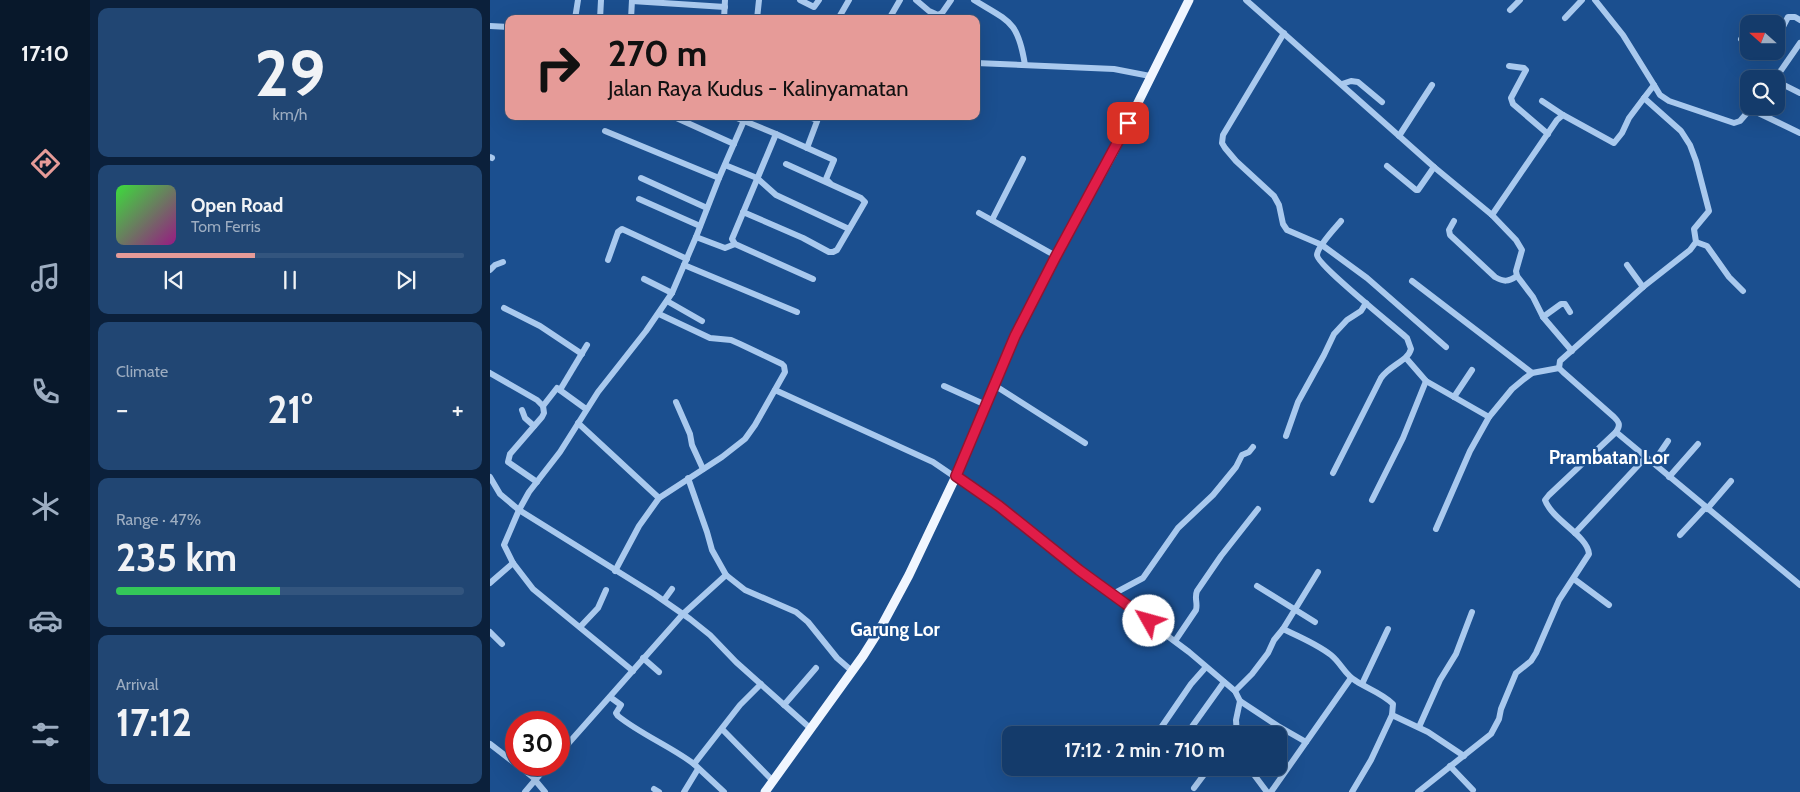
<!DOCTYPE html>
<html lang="en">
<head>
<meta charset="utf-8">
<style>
	:root { --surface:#143b6b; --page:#214673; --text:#f1f3f6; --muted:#9dadc1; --line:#33557e; --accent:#e69b98 }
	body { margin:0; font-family:Cabin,sans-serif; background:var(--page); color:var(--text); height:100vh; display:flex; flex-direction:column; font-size:19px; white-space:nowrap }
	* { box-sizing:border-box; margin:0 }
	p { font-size:16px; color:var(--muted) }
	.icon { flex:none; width:28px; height:28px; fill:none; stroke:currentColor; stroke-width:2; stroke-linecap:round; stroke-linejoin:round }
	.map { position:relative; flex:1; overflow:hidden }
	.sheet { display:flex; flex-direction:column; gap:8px; padding:8px; background:#0b203b; width:400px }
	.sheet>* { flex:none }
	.guide { position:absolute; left:15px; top:15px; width:475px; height:105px; border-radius:10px; box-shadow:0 5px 20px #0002,0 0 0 1px var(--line); background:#e69b98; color:#111; overflow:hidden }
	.needle { width:32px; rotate:291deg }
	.controls { position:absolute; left:1250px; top:15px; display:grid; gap:10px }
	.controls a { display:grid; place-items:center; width:45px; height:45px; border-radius:10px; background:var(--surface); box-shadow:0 5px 20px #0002,0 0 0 1px var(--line); font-size:25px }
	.speed { position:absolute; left:15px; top:711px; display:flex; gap:10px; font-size:25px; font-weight:700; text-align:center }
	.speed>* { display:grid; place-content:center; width:65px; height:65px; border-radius:50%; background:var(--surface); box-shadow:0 5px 20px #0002,0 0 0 1px var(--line); line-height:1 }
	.speed .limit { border:8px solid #d22; background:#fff; color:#111 }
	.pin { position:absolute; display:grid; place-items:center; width:42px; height:42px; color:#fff; margin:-21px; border-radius:10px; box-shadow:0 2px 8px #0006 }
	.me { position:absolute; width:55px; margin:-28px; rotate:308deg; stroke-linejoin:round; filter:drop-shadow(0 0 4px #0008) }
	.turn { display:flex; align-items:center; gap:18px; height:105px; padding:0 20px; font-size:22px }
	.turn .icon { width:65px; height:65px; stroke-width:2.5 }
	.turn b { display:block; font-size:35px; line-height:42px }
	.big { font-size:38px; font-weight:700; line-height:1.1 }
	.sheet .tile { flex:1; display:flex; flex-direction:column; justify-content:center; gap:8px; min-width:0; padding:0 18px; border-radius:10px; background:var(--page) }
	.sheet .dial { align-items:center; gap:0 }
	.dial b { font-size:65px; line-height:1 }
	.song { display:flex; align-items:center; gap:15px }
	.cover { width:60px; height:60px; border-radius:8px; background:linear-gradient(135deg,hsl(120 70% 55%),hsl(310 70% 35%)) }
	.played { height:5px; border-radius:2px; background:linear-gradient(90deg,var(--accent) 40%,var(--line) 40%) }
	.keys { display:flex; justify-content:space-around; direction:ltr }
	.heat { display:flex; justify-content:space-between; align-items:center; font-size:28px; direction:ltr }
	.charge { height:8px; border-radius:4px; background:linear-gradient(90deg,#34c759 47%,var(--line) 0) }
	.trip { position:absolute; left:512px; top:726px; width:285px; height:50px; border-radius:10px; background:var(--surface); box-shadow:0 5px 20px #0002,0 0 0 1px var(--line); font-weight:700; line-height:50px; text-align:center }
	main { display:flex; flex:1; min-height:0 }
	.dock { display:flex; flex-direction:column; width:90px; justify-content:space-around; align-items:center; background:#08182b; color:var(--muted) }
	.dock .icon { width:35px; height:35px }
	.dock .on { color:var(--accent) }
	.dock b { font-size:22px; color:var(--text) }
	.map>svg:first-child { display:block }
</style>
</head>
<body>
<main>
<nav class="dock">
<b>17:10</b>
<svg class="icon on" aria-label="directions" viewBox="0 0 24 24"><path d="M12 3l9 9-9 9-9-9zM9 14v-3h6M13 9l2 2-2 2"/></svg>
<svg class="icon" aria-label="music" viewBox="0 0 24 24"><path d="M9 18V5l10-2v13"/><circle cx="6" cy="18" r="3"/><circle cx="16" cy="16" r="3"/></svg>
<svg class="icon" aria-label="phone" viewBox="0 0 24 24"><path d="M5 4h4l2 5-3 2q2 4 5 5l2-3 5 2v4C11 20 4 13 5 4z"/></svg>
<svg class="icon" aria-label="climate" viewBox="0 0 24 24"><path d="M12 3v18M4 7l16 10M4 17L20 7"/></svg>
<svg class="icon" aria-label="car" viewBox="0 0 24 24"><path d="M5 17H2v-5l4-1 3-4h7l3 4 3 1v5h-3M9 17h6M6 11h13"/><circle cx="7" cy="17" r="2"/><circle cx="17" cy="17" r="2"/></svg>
<svg class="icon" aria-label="filters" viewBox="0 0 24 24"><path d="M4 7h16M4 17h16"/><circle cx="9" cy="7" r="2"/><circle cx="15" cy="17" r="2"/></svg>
</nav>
<section class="sheet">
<div class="tile dial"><b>29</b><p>km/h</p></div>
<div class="tile">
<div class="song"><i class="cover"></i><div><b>Open Road</b><p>Tom Ferris</p></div></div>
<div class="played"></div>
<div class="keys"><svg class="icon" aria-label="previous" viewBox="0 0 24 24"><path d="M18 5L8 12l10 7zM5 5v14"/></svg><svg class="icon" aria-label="pause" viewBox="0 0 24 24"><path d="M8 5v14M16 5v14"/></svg><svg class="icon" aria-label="next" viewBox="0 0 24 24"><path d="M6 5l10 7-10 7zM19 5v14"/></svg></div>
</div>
<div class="tile"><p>Climate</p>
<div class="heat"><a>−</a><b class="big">21°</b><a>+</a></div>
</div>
<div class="tile"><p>Range · 47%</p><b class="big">235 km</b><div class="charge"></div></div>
<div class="tile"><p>Arrival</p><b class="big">17:12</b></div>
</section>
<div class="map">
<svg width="1310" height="792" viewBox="0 0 1310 792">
	<rect width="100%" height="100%" fill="#1b4f8f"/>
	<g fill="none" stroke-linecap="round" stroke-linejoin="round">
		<g stroke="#a9c9ee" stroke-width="6">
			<path d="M310,0L324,7L329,0"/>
			<path d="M426,0L439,11L448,15L452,13L461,0"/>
			<path d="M484,0C520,22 528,21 535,65"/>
			<path d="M756,0L944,167L1002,215L1026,240L1032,250L1026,271L1027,276L1043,297L1053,317L1082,351"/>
			<path d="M1105,0L1133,35L1164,85"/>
			<path d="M142,1L235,7"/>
			<path d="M1020,10L1030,0"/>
			<path d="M1075,18L1092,0"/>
			<path d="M85,19L88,0"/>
			<path d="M110,19L111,0"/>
			<path d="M141,19L142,0"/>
			<path d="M234,19L235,0"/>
			<path d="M267,19L269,0"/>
			<path d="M348,19L359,0"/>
			<path d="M399,19L410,0"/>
			<path d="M0,26L19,27"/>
			<path d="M794,33L733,135L732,143L735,148L746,161L784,196L789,205L793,224L797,230L832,245L877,278L956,347"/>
			<path d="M1251,39L1259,43"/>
			<path d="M1286,40L1298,17H1305L1310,20"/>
			<path d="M486,63L624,69L660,76"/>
			<path d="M1019,66L1034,68L1036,70L1021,98L1023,104L1058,134"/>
			<path d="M1285,79L1310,43"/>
			<path d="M1286,81L1310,93"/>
			<path d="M852,84L861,81L868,82L892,102"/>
			<path d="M1052,101L1073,115"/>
			<path d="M1260,109L1310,133"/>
			<path d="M182,116L244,144"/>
			<path d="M242,116L286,134L344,160L336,179L340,183"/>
			<path d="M316,116L327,120"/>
			<path d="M115,131L229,178"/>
			<path d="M286,134L242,239L245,244L323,279"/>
			<path d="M909,136L942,85"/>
			<path d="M317,148L329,116"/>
			<path d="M0,157L2,158"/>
			<path d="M235,165L267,178L286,195L359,229"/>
			<path d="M897,166L926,190H928L944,167"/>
			<path d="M151,178L217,208"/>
			<path d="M149,199L210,226"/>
			<path d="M253,212L313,238L339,252H343L347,250L375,202L371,198L296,164"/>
			<path d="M489,213L566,256"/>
			<path d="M1002,215L1067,120L1073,115L1124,143L1132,133L1139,118L1154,98"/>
			<path d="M502,220L533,159"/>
			<path d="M964,221L959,230L960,235L1005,277C1014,282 1018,282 1027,276"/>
			<path d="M206,237L235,248L245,244"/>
			<path d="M1206,242L1217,246L1239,277L1253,291"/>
			<path d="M118,260L128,232L132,229L197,259"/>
			<path d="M194,265L307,312"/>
			<path d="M1137,265L1153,287"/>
			<path d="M0,270L5,265L13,262"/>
			<path d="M154,279L182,293"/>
			<path d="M922,281L1042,373"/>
			<path d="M177,301L212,321"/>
			<path d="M14,308L50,326L92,354"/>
			<path d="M1053,317L1071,304H1075L1080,312"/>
			<path d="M916,358L936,381L999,417"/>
			<path d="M0,373L47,400L53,406"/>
			<path d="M504,385L595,443"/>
			<path d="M454,386L496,405"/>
			<path d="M70,390L97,345"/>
			<path d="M285,390L443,462L509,507L589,570L699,652L745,691L750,701L746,720L747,735"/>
			<path d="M964,397L982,370"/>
			<path d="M186,402L200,434L202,445L213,469"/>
			<path d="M32,410L35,418L44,426"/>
			<path d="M88,423L169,498"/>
			<path d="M1126,432L1310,585"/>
			<path d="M796,436L808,402L834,355L844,334L857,320L871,311L876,303"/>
			<path d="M1163,463L1178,441"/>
			<path d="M843,473L891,378C900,365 918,361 921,349L917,338C905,327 827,265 827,255C827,247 845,228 851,221"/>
			<path d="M0,477L10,494L29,510L164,594L200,619L220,635L246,662L320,728"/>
			<path d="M1179,477L1208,444"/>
			<path d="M198,478L217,532L222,550L236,575L255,590L306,612L318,622L347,658L362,671"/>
			<path d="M47,482L18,462L20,454L52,417L54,413L53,406L67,388L96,409"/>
			<path d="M882,500L913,438L936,381"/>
			<path d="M1217,509L1241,481"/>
			<path d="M946,529L980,451L999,417L1022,389L1034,379L1042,373L1069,368"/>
			<path d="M1085,533L1156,457"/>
			<path d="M1190,535L1216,507"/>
			<path d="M125,571L149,526L169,498L232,457L255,439L265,425L295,372L294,366L292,364L250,344L241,340L220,338L169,314"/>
			<path d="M1084,579L1119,605"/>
			<path d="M0,583L23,563"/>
			<path d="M767,586L825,622"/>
			<path d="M623,594L653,578L688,528L723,495L746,467L752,455L759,452L763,447"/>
			<path d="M174,600L182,589"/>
			<path d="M90,627L108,608L116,590"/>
			<path d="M793,629L828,572"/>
			<path d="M0,632L12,644"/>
			<path d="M685,641L706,610C708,603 704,598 707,591L731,556L768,509"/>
			<path d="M153,658L169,672"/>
			<path d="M143,671L43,589L23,563L14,545L29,510L39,492L70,452L108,392L156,331L182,293L206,237L229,178L256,116"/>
			<path d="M872,684L898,629"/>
			<path d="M745,691L762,674L778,653L784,640L793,629C810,637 827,644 841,655C851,663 855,675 866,681C878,689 892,693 903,704L902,715"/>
			<path d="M120,697L131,705L126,713L128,716C152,735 180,746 204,764"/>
			<path d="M750,701L788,726L816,742"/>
			<path d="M294,705L326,668"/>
			<path d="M929,727L950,680L966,654L982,612"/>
			<path d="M232,729L283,781"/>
			<path d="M666,735L701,684L716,667"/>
			<path d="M696,735L734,682"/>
			<path d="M0,744L26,764"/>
			<path d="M69,754L193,614L236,575"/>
			<path d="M28,765L45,779"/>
			<path d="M960,766L983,790"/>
			<path d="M759,768L777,792"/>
			<path d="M668,772L671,768"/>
			<path d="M45,780L55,792"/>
			<path d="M704,788L719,768"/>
			<path d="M164,789L169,792"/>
			<path d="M35,792L58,765"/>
			<path d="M194,792L208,769"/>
			<path d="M234,792L204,764L250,705L271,684"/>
			<path d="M781,792L861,678"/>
			<path d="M862,792L881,760L902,715L938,732L974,756"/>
			<path d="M928,792L1001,734L1009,719L1011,709L1026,673L1041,661L1046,653L1069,600L1099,554C1098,536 1062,520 1055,500L1059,495L1126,432C1131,425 1129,422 1124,417L1073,372L1069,368L1070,361L1153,287L1200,250L1206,242L1204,229L1219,211L1206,161L1200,145L1191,131L1154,98L1164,85L1170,95L1179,101L1244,123L1250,121L1263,106"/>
		</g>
		<path stroke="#f0f6ff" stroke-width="9" d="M275,792L373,656L390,629L419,575L466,476L525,336L566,256L623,153L699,0"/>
	</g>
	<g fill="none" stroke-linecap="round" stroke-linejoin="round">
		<g stroke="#92132f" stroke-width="12">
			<path id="route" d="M638,123L566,256L525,336L466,476L509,506L589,570L659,621"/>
		</g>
		<use href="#route" stroke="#e11d48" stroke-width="9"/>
	</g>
	<g text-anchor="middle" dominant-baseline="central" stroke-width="5" stroke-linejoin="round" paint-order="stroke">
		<g font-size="19" font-weight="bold" fill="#fff" stroke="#1b4f8f">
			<text x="1119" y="457">Prambatan Lor</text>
			<text x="405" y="629">Garung Lor</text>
		</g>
	</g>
</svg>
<div class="controls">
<a><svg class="needle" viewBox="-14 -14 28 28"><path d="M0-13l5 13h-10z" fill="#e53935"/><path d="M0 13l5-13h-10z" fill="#9dadc1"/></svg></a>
<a><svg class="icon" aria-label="search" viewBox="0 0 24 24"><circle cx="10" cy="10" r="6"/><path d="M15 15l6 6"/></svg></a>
</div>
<div class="speed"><div class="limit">30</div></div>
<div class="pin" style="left:638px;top:123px;background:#d93025"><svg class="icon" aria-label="arrive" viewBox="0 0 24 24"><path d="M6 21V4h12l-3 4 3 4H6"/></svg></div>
<svg class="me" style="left:659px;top:621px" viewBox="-20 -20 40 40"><circle r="19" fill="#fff"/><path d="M0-13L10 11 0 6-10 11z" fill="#e11d48"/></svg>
<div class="trip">17:12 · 2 min · 710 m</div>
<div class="guide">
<div class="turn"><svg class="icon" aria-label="right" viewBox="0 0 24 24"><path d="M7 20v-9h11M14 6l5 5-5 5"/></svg><div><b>270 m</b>Jalan Raya Kudus - Kalinyamatan</div></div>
</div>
</div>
</main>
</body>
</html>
